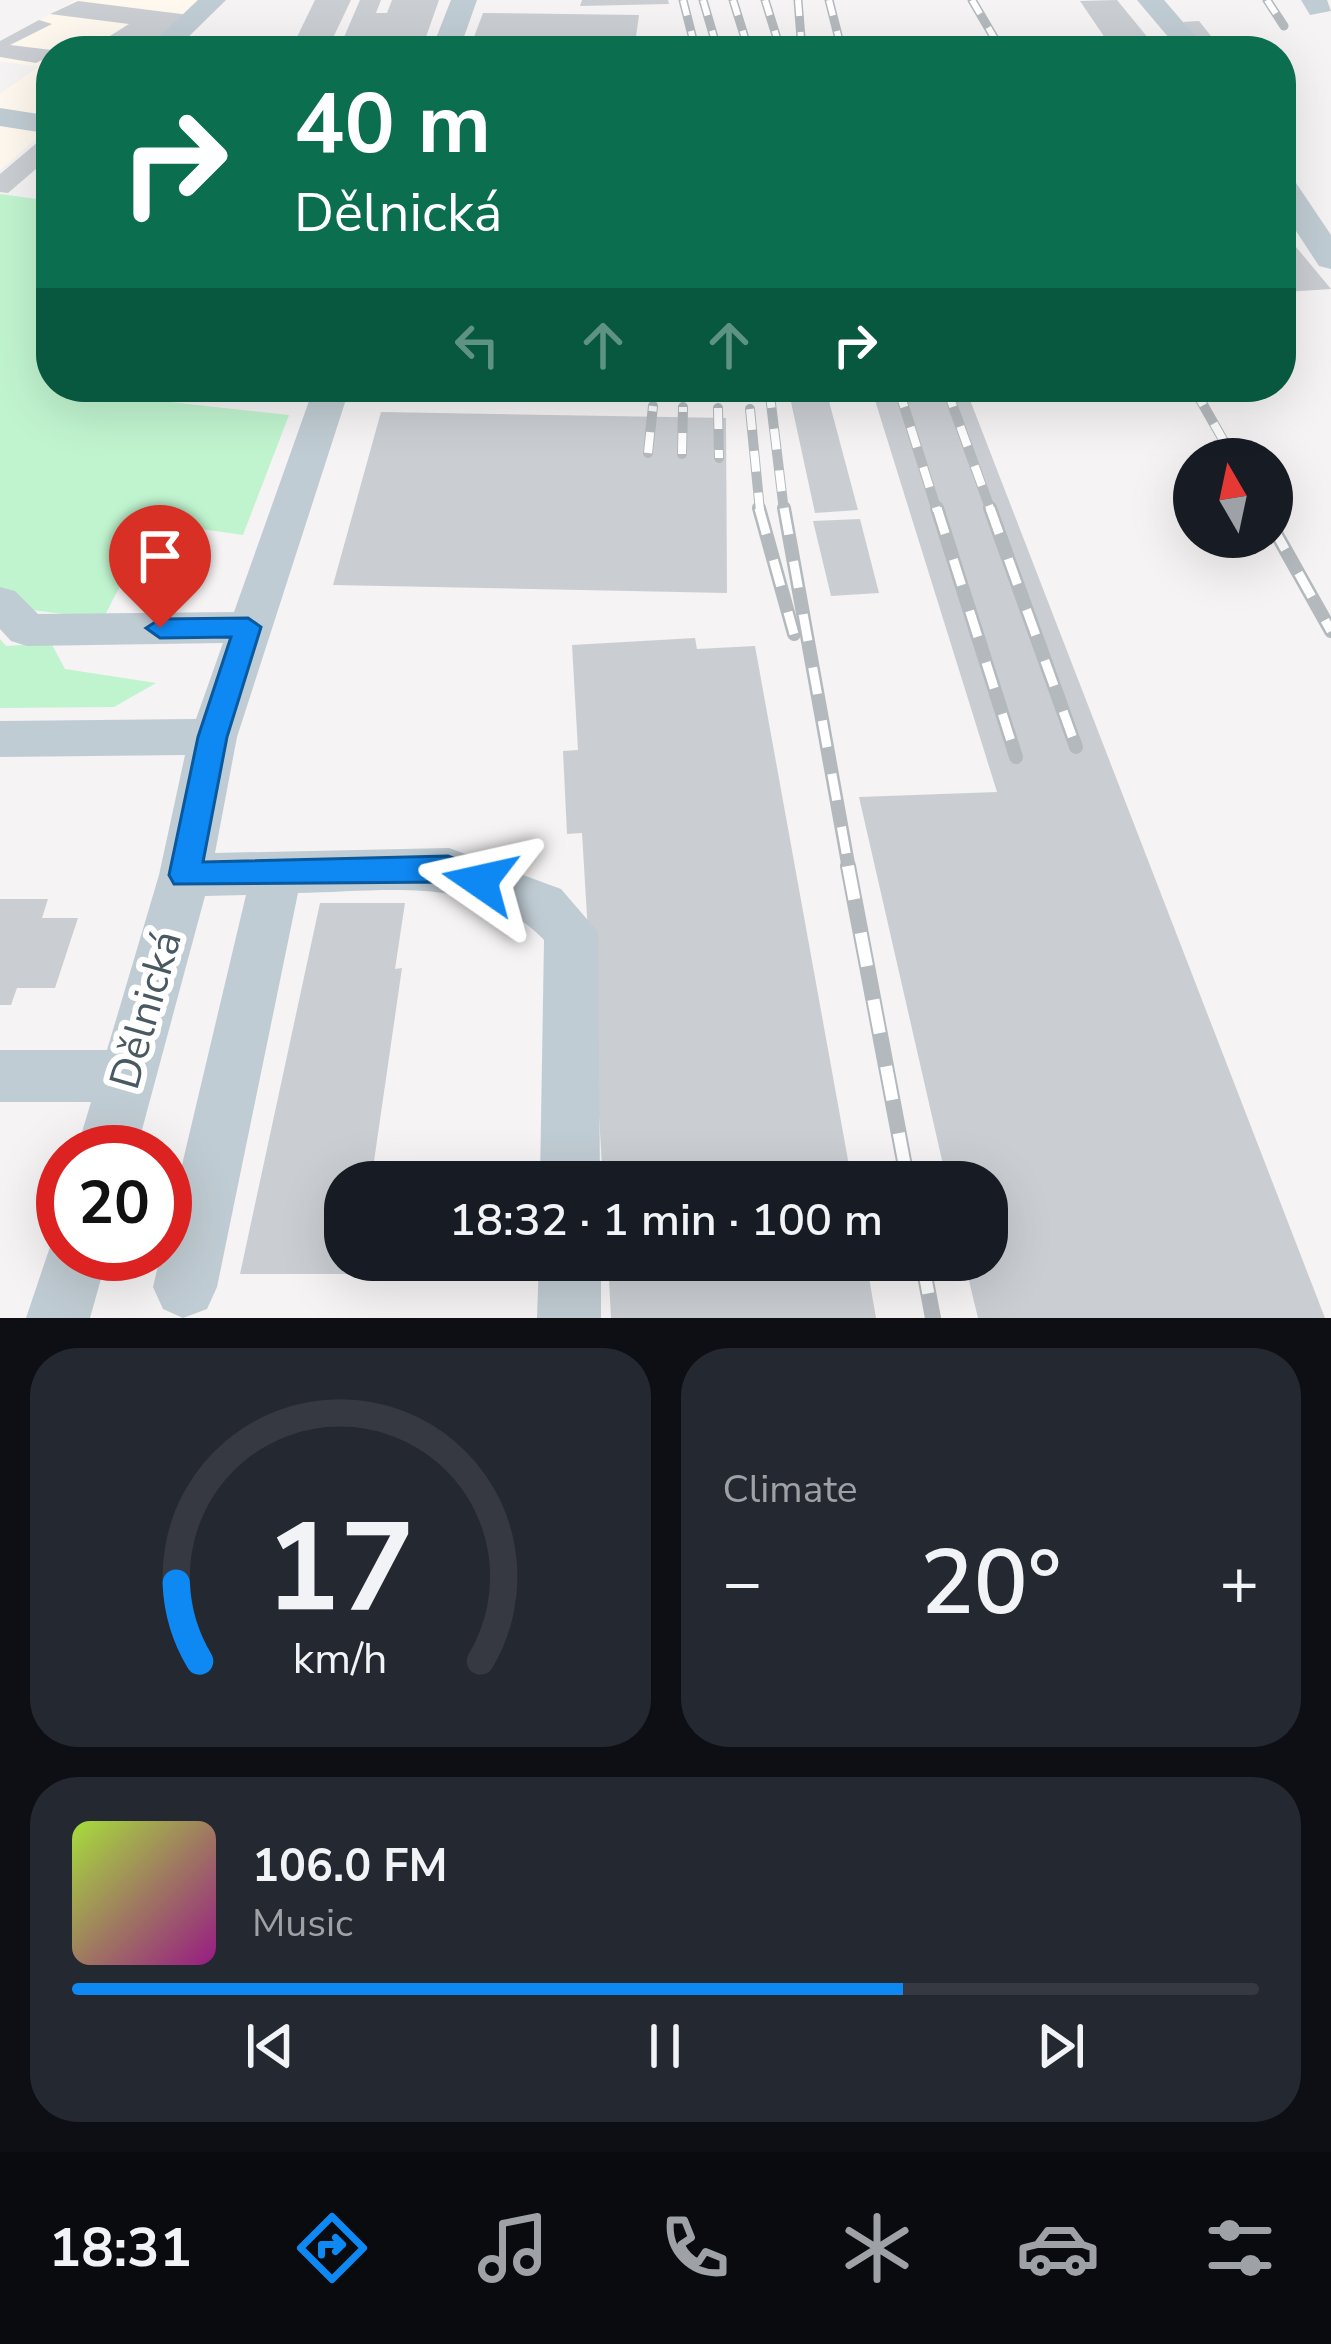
<!DOCTYPE html>
<html lang="en">
<head>
<meta charset="utf-8">
<style>
	:root { --surface:#171b24; --page:#242831; --text:#f1f3f6; --muted:#9ea1a6; --line:#363941; --accent:#0e89f4 }
	body { margin:0; font-family:"Nunito Sans",sans-serif; background:var(--page); color:var(--text); height:100vh; display:flex; flex-direction:column; font-size:45px; white-space:nowrap }
	* { box-sizing:border-box; margin:0 }
	p { font-size:39px; color:var(--muted) }
	.icon { flex:none; width:66px; height:66px; fill:none; stroke:currentColor; stroke-width:2; stroke-linecap:round; stroke-linejoin:round }
	.map { position:relative; height:1318px; overflow:hidden }
	.side { display:flex; flex-direction:column; gap:30px; padding:30px; background:#0d0f14; flex:1 }
	.side>* { flex:none }
	.hud { position:absolute; left:36px; top:36px; width:1260px; height:366px; border-radius:48px; box-shadow:0 12px 48px #0002; background:#0b6e4f; color:#fff; overflow:hidden }
	.needle { width:78px; rotate:351deg }
	.buttons { position:absolute; left:1173px; top:438px; display:grid; gap:24px }
	.buttons a { display:grid; place-items:center; width:120px; height:120px; border-radius:50%; background:var(--surface); box-shadow:0 12px 48px #0002; font-size:60px }
	.speed { position:absolute; left:36px; top:1125px; display:flex; gap:24px; font-size:60px; font-weight:700; text-align:center }
	.speed>* { display:grid; place-content:center; width:156px; height:156px; border-radius:50%; background:var(--surface); box-shadow:0 12px 48px #0002; line-height:1 }
	.speed .limit { border:18px solid #d22; background:#fff; color:#111 }
	.pin { position:absolute; display:grid; place-items:center; width:102px; height:102px; color:#fff; margin:-123px -51px; border-radius:50% 50% 50% 0; rotate:-45deg; box-shadow:0 0 12px #0007 }
	.pin .icon { rotate:45deg }
	.me { position:absolute; width:132px; margin:-66px; rotate:281deg; stroke-linejoin:round; filter:drop-shadow(0 0 9px #0008) }
	.turn { display:flex; align-items:center; gap:42px; height:252px; padding:0 60px; font-size:54px }
	.turn .icon { width:156px; height:156px; stroke-width:2.5 }
	.turn b { display:block; font-size:84px; line-height:102px }
	.lanes { display:flex; align-items:center; height:114px; padding:0 60px; background:#0003; justify-content:center; gap:60px; direction:ltr }
	.lanes .off { opacity:.35 }
	.big { font-size:90px; font-weight:600; line-height:1.1 }
	.side .card { flex:1; display:flex; flex-direction:column; justify-content:center; gap:18px; min-width:0; padding:0 42px; border-radius:48px; background:var(--page) }
	.side .dial { align-items:center; gap:0 }
	.dial svg { height:312px; overflow:visible; fill:none; stroke:var(--line); stroke-width:7; stroke-linecap:round; text-anchor:middle }
	.dial text { fill:var(--text); stroke:none }
	.song { display:flex; align-items:center; gap:36px }
	.cover { width:144px; height:144px; border-radius:18px; background:linear-gradient(135deg,hsl(80 70% 55%),hsl(310 70% 35%)) }
	.played { height:12px; border-radius:6px; background:linear-gradient(90deg,var(--accent) 70%,var(--line) 70%) }
	.keys { display:flex; justify-content:space-around; direction:ltr }
	.heat { display:flex; justify-content:space-between; align-items:center; font-size:66px; direction:ltr }
	.side .tiles { flex:1; display:grid; gap:30px; grid-template-columns:1fr 1fr }
	.card:last-child { grid-column:span 2 }
	.trip { position:absolute; left:324px; top:1161px; width:684px; height:120px; border-radius:48px; background:var(--surface); box-shadow:0 12px 48px #0002; font-weight:600; line-height:120px; text-align:center }
	.tabs { display:flex; height:192px; justify-content:space-around; align-items:center; background:#090b0e; color:var(--muted) }
	.tabs .icon { width:84px; height:84px }
	.tabs .current { color:var(--accent) }
	.tabs b { font-size:54px; color:var(--text) }
	.map>svg:first-child { display:block }
</style>
</head>
<body>
<div class="map">
<svg width="1331" height="1318" viewBox="0 0 1331 1318">
	<rect width="100%" height="100%" fill="#f5f3f3"/>
	<path fill="#fef8ee" d="M76,0H206L160,43L224,51H51V126L0,170V94L38,67L0,61V41Z"/>
	<g fill="#c0f4cf">
		<path d="M0,194L51,201V387H179L170,402L289,415L243,535L153,522L103,619L16,608L0,587Z"/>
		<path d="M0,639L6,646L51,643L65,669L156,683L114,707L0,708Z"/>
	</g>
	<g fill="#caced2">
		<path d="M315,0H351L332,40L296,39Z"/>
		<path d="M360,0H381L376,13H387L392,0H439L421,51H338Z"/>
		<path d="M582,0H668L669,4L580,6Z"/>
		<path d="M1117,0L1153,44L1154,51H1114L1080,1Z"/>
		<path d="M78,1L189,15L145,51H96L101,47L94,46L129,24L50,14Z"/>
		<path d="M483,13L639,15L634,51H612L595,40L474,37Z"/>
		<path d="M39,20L52,24L10,45L60,51L36,63L0,57V41Z"/>
		<path d="M1199,21L1215,41L1198,42L1183,22Z"/>
		<path d="M45,136L51,137V156L8,193L0,192V174Z"/>
		<path d="M1281,235L1287,249L1296,247L1331,289L1285,292Z"/>
		<path d="M831,387H965L1325,1318H978L964,1260H987V1182H947L859,797L997,792L874,397L834,399Z"/>
		<path d="M828,393L830,405L858,510L815,513L791,402H797L795,395Z"/>
		<path d="M381,412L726,418L727,593L333,585Z"/>
		<path d="M860,519L879,593L831,596L813,521Z"/>
		<path d="M695,638L697,649L755,646L852,1182H603L582,833L567,834L563,751L578,750L572,645Z"/>
		<path d="M0,899H48L42,918H78L55,988H17L11,1005H0Z"/>
		<path d="M320,903H405L395,969L402,968L371,1182H345V1260H360L358,1274H240Z"/>
		<path d="M608,1260H866L876,1318H611Z"/>
	</g>
	<g fill="none" stroke-linecap="round" stroke-linejoin="round">
		<g fill="#c0ccd3" fill-rule="evenodd">
			<path d="M198,0H226L174,51H144Z"/>
			<path d="M451,0H477L459,51H431Z"/>
			<path d="M1137,0H1164L1208,51H1180Z"/>
			<path d="M1301,0H1327L1331,11L1310,15Z"/>
			<path d="M0,108L51,116V134L0,126Z"/>
			<path d="M1281,175L1292,177L1331,235V269L1319,266L1281,208Z"/>
			<path d="M314,387H350L237,737L215,853L449,848L561,889L598,932L600,1182H540L544,940C481,874 382,892 298,893L217,1287L207,1309L183,1318L163,1309L153,1287L246,895L205,896L136,1152H76L91,1102H0V1050H107L159,875L185,755L0,757V721L196,719L223,643L27,646L11,641L0,629V587L15,591L38,614L234,612Z"/>
			<path d="M63,1229V1254H108L90,1318H26L55,1232Z"/>
			<path d="M539,1260H601V1318H537Z"/>
		</g>
		<g stroke="#b4b9bd" stroke-width="9">
			<g id="rail-far3">
				<path d="M683,0L696,51"/>
				<path d="M703,0L718,51"/>
				<path d="M733,0L749,51"/>
				<path d="M765,0L781,51"/>
				<path d="M798,0L802,51"/>
				<path d="M829,0L842,51"/>
				<path d="M972,0L1002,51"/>
				<path d="M1267,0L1284,26"/>
			</g>
		</g>
		<g stroke="#b4b9bd" stroke-width="10">
			<g id="rail-far2">
				<path d="M769,387L784,511"/>
				<path d="M898,387L937,511"/>
				<path d="M946,387L991,511"/>
				<path d="M1193,387L1234,459"/>
				<path d="M718,408L719,458"/>
				<path d="M750,409L760,511"/>
				<path d="M648,453L653,406"/>
				<path d="M682,454L683,407"/>
			</g>
		</g>
		<g stroke="#b4b9bd" stroke-width="14">
			<g id="rail-far1">
				<path d="M759,508L794,634"/>
				<path d="M784,508L849,869"/>
				<path d="M937,508L1016,757"/>
				<path d="M990,508L1076,747"/>
				<path d="M1272,526L1331,631"/>
			</g>
		</g>
		<g stroke="#b4b9bd" stroke-width="16">
			<g id="rail">
				<path d="M848,866L908,1182"/>
				<path d="M922,1260L933,1318"/>
			</g>
		</g>
		<use href="#rail-far3" stroke="#fff" stroke-width="6" stroke-dasharray="16" stroke-linecap="butt"/>
		<use href="#rail-far2" stroke="#fff" stroke-width="8" stroke-dasharray="21" stroke-linecap="butt"/>
		<use href="#rail-far1" stroke="#fff" stroke-width="9" stroke-dasharray="27" stroke-linecap="butt"/>
		<use href="#rail" stroke="#fff" stroke-width="12" stroke-dasharray="34" stroke-linecap="butt"/>
	</g>
	<path fill="#0e89f4" stroke="#09599f" stroke-width="3" d="M248,618L261,627L227,737L203,862L448,856L491,872L496,881L491,890L480,894L447,882L174,884L169,875L198,737L231,637L160,638L146,628L160,619Z"/>
	<g text-anchor="middle" dominant-baseline="central" stroke-width="12" stroke-linejoin="round" paint-order="stroke">
		<g font-size="42" fill="#495962" stroke="#fff">
			<text transform="translate(146 1010) rotate(-74)">Dělnická</text>
		</g>
	</g>
</svg>
<div class="buttons">
<a><svg class="needle" viewBox="-14 -14 28 28"><path d="M0-13l5 13h-10z" fill="#e53935"/><path d="M0 13l5-13h-10z" fill="#9ea1a6"/></svg></a>
</div>
<div class="speed"><div class="limit">20</div></div>
<div class="pin" style="left:160px;top:628px;background:#d93025"><svg class="icon" aria-label="arrive" viewBox="0 0 24 24"><path d="M6 21V4h12l-3 4 3 4H6"/></svg></div>
<svg class="me" style="left:480px;top:881px" viewBox="-20 -20 40 40"><path d="M0-17L14 15 0 8-14 15z" fill="#0e89f4" stroke="#fff" stroke-width="4"/></svg>
<div class="trip">18:32 · 1 min · 100 m</div>
<div class="hud">
<div class="turn"><svg class="icon" aria-label="right" viewBox="0 0 24 24"><path d="M7 20v-9h11M14 6l5 5-5 5"/></svg><div><b>40 m</b>Dělnická</div></div>
<div class="lanes"><svg class="icon off" aria-label="left" viewBox="0 0 24 24"><path d="M17 20v-9H6M10 6l-5 5 5 5"/></svg><svg class="icon off" aria-label="ahead" viewBox="0 0 24 24"><path d="M12 20V5M6 11l6-6 6 6"/></svg><svg class="icon off" aria-label="ahead" viewBox="0 0 24 24"><path d="M12 20V5M6 11l6-6 6 6"/></svg><svg class="icon" aria-label="right" viewBox="0 0 24 24"><path d="M7 20v-9h11M14 6l5 5-5 5"/></svg></div>
</div>
</div>
<section class="side">
<div class="tiles">
<div class="card dial"><svg viewBox="0 0 100 80">
<path d="M14 69A42 42 0 1 1 86 69"/>
<path d="M14 69A42 42 0 0 1 8 49" stroke="#0e89f4"/>
<text x="50" y="56" font-size="32" font-weight="700">17</text>
<text x="50" y="72" font-size="11">km/h</text>
</svg></div>
<div class="card"><p>Climate</p>
<div class="heat"><a>−</a><b class="big">20°</b><a>+</a></div>
</div>
<div class="card">
<div class="song"><i class="cover"></i><div><b>106.0 FM</b><p>Music</p></div></div>
<div class="played"></div>
<div class="keys"><svg class="icon" aria-label="previous" viewBox="0 0 24 24"><path d="M18 5L8 12l10 7zM5 5v14"/></svg><svg class="icon" aria-label="pause" viewBox="0 0 24 24"><path d="M8 5v14M16 5v14"/></svg><svg class="icon" aria-label="next" viewBox="0 0 24 24"><path d="M6 5l10 7-10 7zM19 5v14"/></svg></div>
</div>
</div>
</section>
<nav class="tabs">
<b>18:31</b>
<svg class="icon current" aria-label="directions" viewBox="0 0 24 24"><path d="M12 3l9 9-9 9-9-9zM9 14v-3h6M13 9l2 2-2 2"/></svg>
<svg class="icon" aria-label="music" viewBox="0 0 24 24"><path d="M9 18V5l10-2v13"/><circle cx="6" cy="18" r="3"/><circle cx="16" cy="16" r="3"/></svg>
<svg class="icon" aria-label="phone" viewBox="0 0 24 24"><path d="M5 4h4l2 5-3 2q2 4 5 5l2-3 5 2v4C11 20 4 13 5 4z"/></svg>
<svg class="icon" aria-label="climate" viewBox="0 0 24 24"><path d="M12 3v18M4 7l16 10M4 17L20 7"/></svg>
<svg class="icon" aria-label="car" viewBox="0 0 24 24"><path d="M5 17H2v-5l4-1 3-4h7l3 4 3 1v5h-3M9 17h6M6 11h13"/><circle cx="7" cy="17" r="2"/><circle cx="17" cy="17" r="2"/></svg>
<svg class="icon" aria-label="filters" viewBox="0 0 24 24"><path d="M4 7h16M4 17h16"/><circle cx="9" cy="7" r="2"/><circle cx="15" cy="17" r="2"/></svg>
</nav>
</body>
</html>
